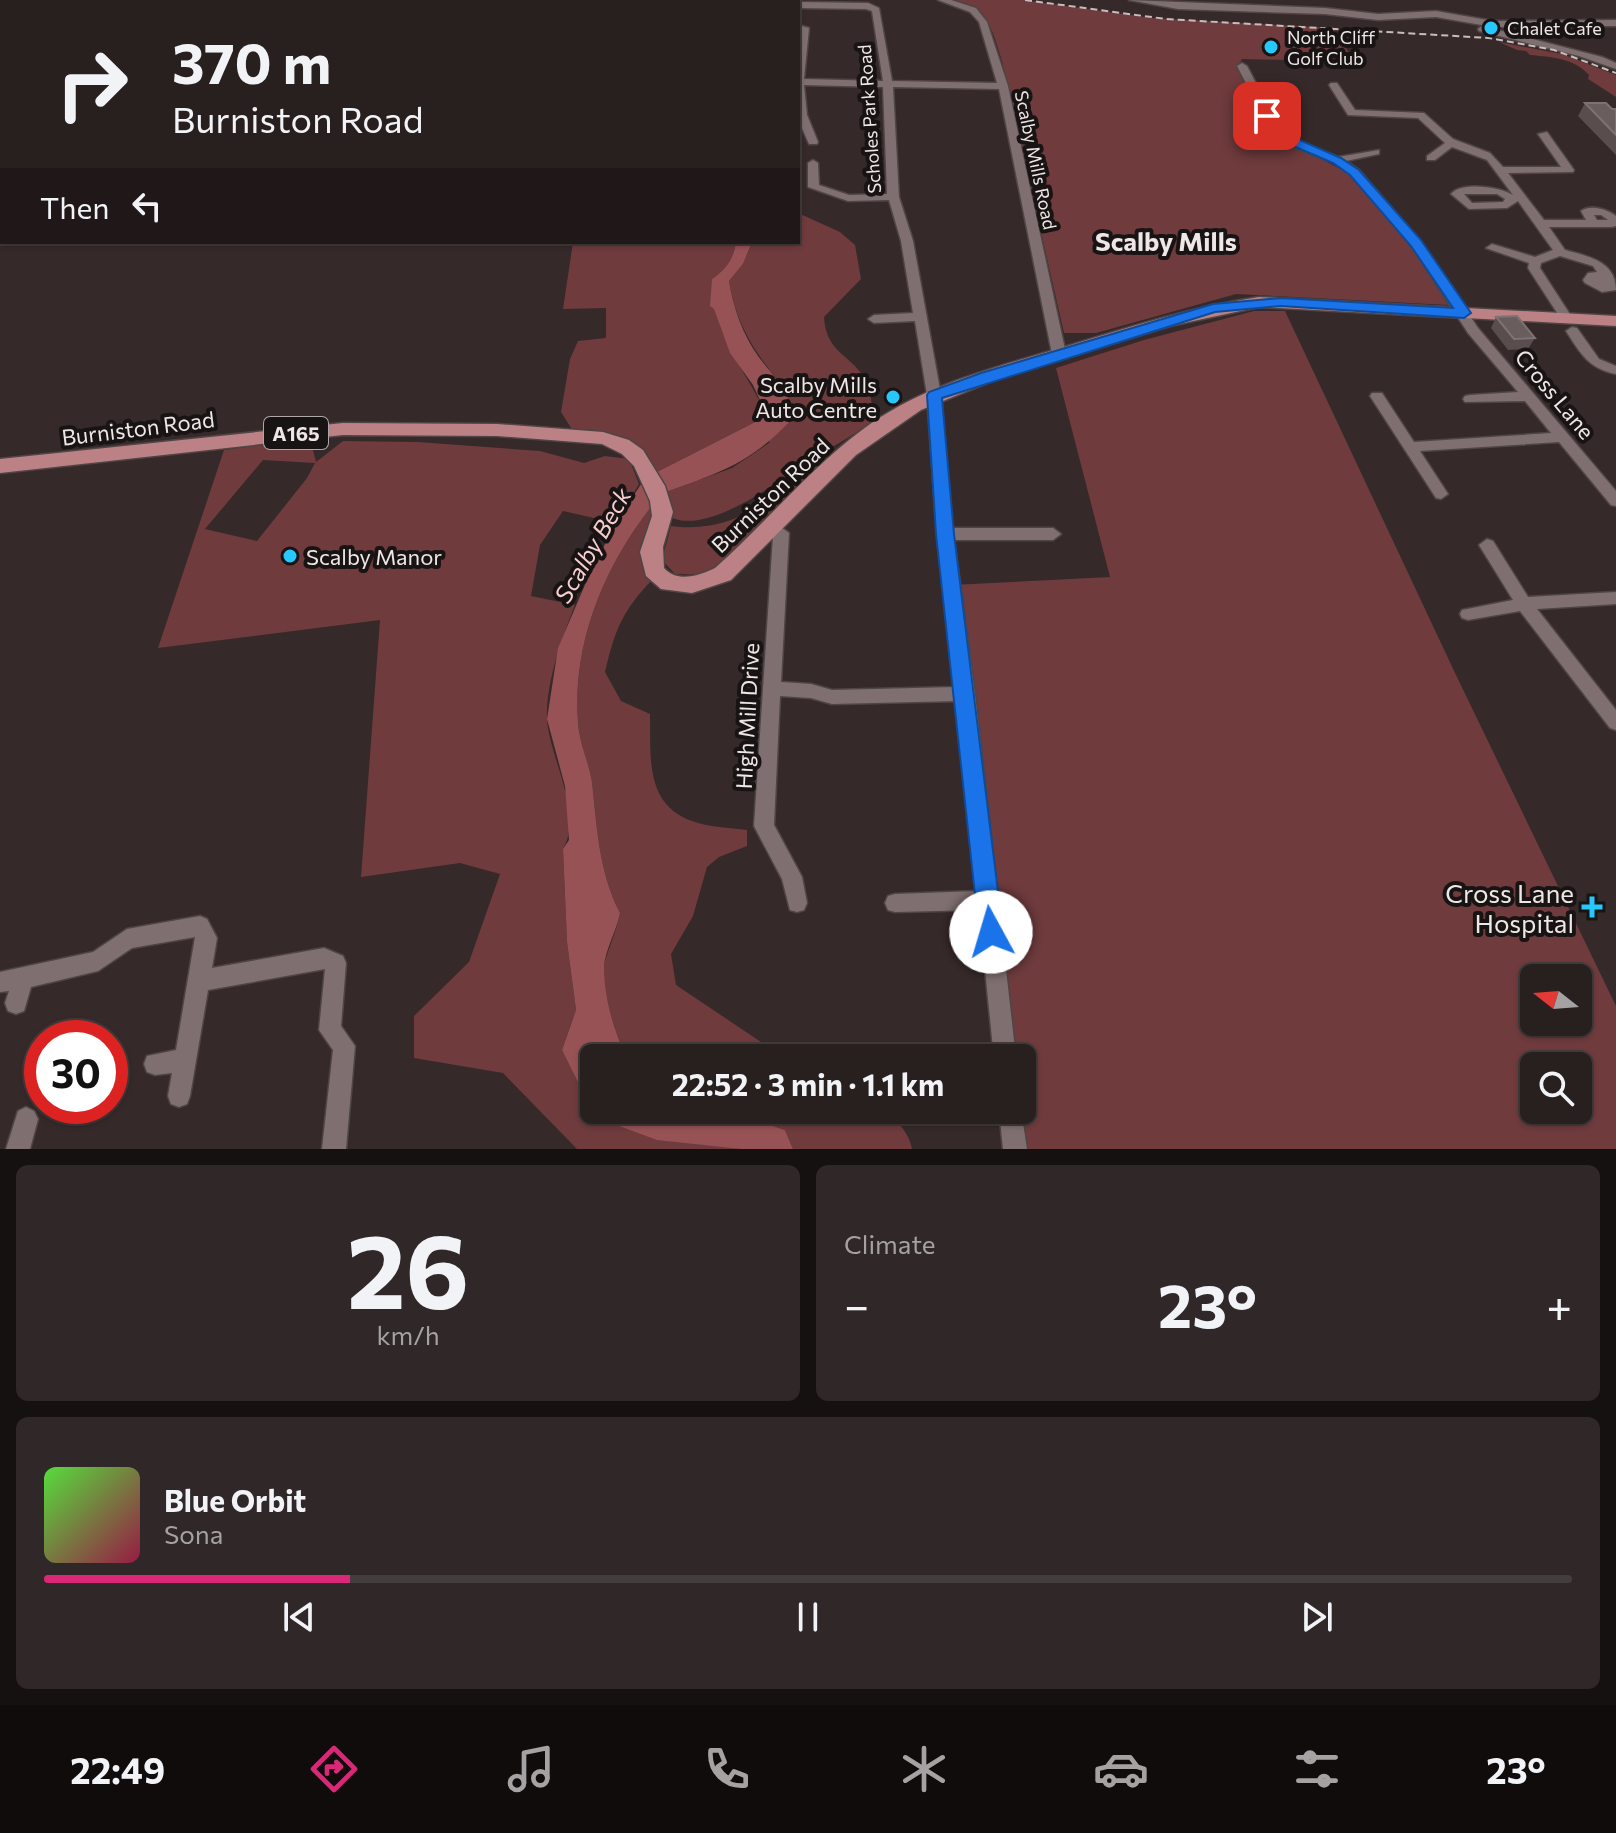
<!DOCTYPE html>
<html lang="en">
<head>
<meta charset="utf-8">
<style>
	:root { --surface:#281f1f; --page:#302728; --text:#f1f3f6; --muted:#a5a2a4; --line:#443d3d; --accent:#db2777 }
	body { margin:0; font-family:Commissioner,sans-serif; background:var(--page); color:var(--text); height:100vh; display:flex; flex-direction:column; font-size:30px; white-space:nowrap }
	* { box-sizing:border-box; margin:0 }
	p { font-size:26px; color:var(--muted) }
	.icon { flex:none; width:44px; height:44px; fill:none; stroke:currentColor; stroke-width:2; stroke-linecap:round; stroke-linejoin:round }
	.map { position:relative; height:1149px; overflow:hidden }
	.drawer { display:flex; flex-direction:column; gap:16px; padding:16px; background:#161111; flex:1 }
	.drawer>* { flex:none }
	.top-card { position:absolute; left:0px; top:0px; width:800px; height:244px; box-shadow:0 2px 6px #0004,0 0 0 2px var(--line); background:#281f1f; color:var(--text); overflow:hidden }
	.needle { width:52px; rotate:287deg }
	.buttons { position:absolute; left:1520px; top:964px; display:grid; gap:16px }
	.buttons a { display:grid; place-items:center; width:72px; height:72px; border-radius:12px; background:var(--surface); box-shadow:0 2px 6px #0004,0 0 0 2px var(--line); font-size:40px }
	.speed { position:absolute; left:24px; top:1020px; display:flex; gap:16px; font-size:40px; font-weight:700; text-align:center }
	.speed>* { display:grid; place-content:center; width:104px; height:104px; border-radius:50%; background:var(--surface); box-shadow:0 2px 6px #0004,0 0 0 2px var(--line); line-height:1 }
	.speed .limit { border:12px solid #d22; background:#fff; color:#111 }
	.pin { position:absolute; display:grid; place-items:center; width:68px; height:68px; color:#fff; margin:-34px; border-radius:16px; box-shadow:0 4px 12px #0006 }
	.me { position:absolute; width:88px; margin:-44px; rotate:354deg; stroke-linejoin:round; filter:drop-shadow(0 0 6px #0008) }
	.turn { display:flex; align-items:center; gap:28px; height:168px; padding:0 40px; font-size:36px }
	.turn .icon { width:104px; height:104px; stroke-width:2.5 }
	.turn b { display:block; font-size:56px; line-height:68px }
	.then { display:flex; align-items:center; height:76px; padding:0 40px; background:#0003; gap:16px; font-size:30px }
	.big { font-size:60px; font-weight:700; line-height:1.1 }
	.drawer .tile { flex:1; display:flex; flex-direction:column; justify-content:center; gap:12px; min-width:0; padding:0 28px; border-radius:12px; background:var(--page) }
	.drawer .dial { align-items:center; gap:0 }
	.dial b { font-size:104px; line-height:1 }
	.song { display:flex; align-items:center; gap:24px }
	.cover { width:96px; height:96px; border-radius:12px; background:linear-gradient(135deg,hsl(110 70% 55%),hsl(340 70% 35%)) }
	.played { height:8px; border-radius:4px; background:linear-gradient(90deg,var(--accent) 20%,var(--line) 20%) }
	.keys { display:flex; justify-content:space-around; direction:ltr }
	.heat { display:flex; justify-content:space-between; align-items:center; font-size:44px; direction:ltr }
	.drawer .tiles { flex:1; display:grid; gap:16px; grid-template-columns:1fr 1fr }
	.tile:last-child { grid-column:span 2 }
	.trip { position:absolute; left:580px; top:1044px; width:456px; height:80px; border-radius:12px; background:var(--surface); box-shadow:0 2px 6px #0004,0 0 0 2px var(--line); font-weight:700; line-height:80px; text-align:center }
	.tab-bar { display:flex; height:128px; justify-content:space-around; align-items:center; background:#100c0c; color:var(--muted) }
	.tab-bar .icon { width:56px; height:56px }
	.tab-bar .selected { color:var(--accent) }
	.tab-bar b { font-size:36px; color:var(--text) }
	.map>svg:first-child { display:block }
</style>
</head>
<body>
<div class="map">
<svg width="1616" height="1149" viewBox="0 0 1616 1149">
	<rect width="100%" height="100%" fill="#362929"/>
	<g fill="#6f3b3d" fill-rule="evenodd">
		<path d="M949,0H1023L1152,18L1333,28L1351,56L1288,55V60L1242,59L1238,66L1274,134L1350,174L1408,238L1448,305L1236,294L1096,333H1064L1002,61C990,22 989,13 949,0Z"/>
		<path d="M1499,42L1562,54L1616,75V97L1588,79L1589,75C1574,58 1551,57 1530,55L1526,51L1517,50Z"/>
		<path d="M798,213L840,232L855,245L861,279L824,317C826,352 848,353 864,377C871,387 872,408 874,420C854,436 832,446 811,460C779,480 709,536 670,517L661,494L732,468L769,443L778,380C753,351 735,320 729,281L743,264L752,242H798Z"/>
		<path d="M573,242H736C734,259 725,270 712,279C715,340 740,361 765,411L763,418L653,474L648,455L630,443L573,431L561,412L570,359L578,341L606,338V308L563,309Z"/>
		<path d="M1254,311H1285L1456,675L1616,1006V1149H1015L1010,1110H1022V1058H1005L952,585L1110,577L1056,368L1144,340ZM1534,978H1578V1022H1534ZM1534,1066H1578V1110H1534Z"/>
		<path d="M310,438L316,462L343,441L418,442L540,451L584,463L605,456L629,459L639,484L616,523L563,511L540,545L531,596L575,605C562,638 546,682 547,718C548,754 584,813 563,849L567,942L576,1010L562,1050L595,1117L741,1149H577L503,1073L414,1058V1016L469,962L500,874L460,863L361,877L380,620L158,648L224,450ZM263,460L315,463L307,478L257,541L205,529Z"/>
		<path d="M825,465L736,552L706,575L675,574L662,560L671,526C733,534 767,501 814,467Z"/>
		<path d="M655,502L653,579C622,611 615,630 605,672L621,701L650,714C651,755 644,804 692,821C708,827 730,828 747,830V846L719,857L707,867L693,916L671,954L676,985L785,1058H627C616,1035 599,987 605,961C610,945 617,929 620,913C599,872 597,828 592,782C589,762 579,743 578,722C572,642 605,564 655,502Z"/>
		<path d="M725,1110H883C896,1118 910,1134 912,1149H793L785,1130Z"/>
	</g>
	<g fill="#975255">
		<path d="M0,0H394L2,2L0,31Z"/>
		<path d="M736,242H752L743,264L729,281C733,307 743,335 758,356C776,381 790,386 791,420C749,465 717,473 661,494L653,474L763,418L765,411L753,385L730,353L714,309L710,306L712,279C725,270 734,259 736,242Z"/>
		<path d="M645,478L655,502C605,564 572,642 578,722C579,743 589,762 592,782C597,828 599,872 620,913C617,930 605,950 604,967C604,998 614,1031 627,1058H594V1110H725L785,1130L793,1149H741L657,1140L595,1117L562,1050L576,1010L567,942L563,849L569,840L565,786L547,719L558,648L590,573L616,523Z"/>
	</g>
	<g fill="none" stroke-linecap="round" stroke-linejoin="round">
		<g stroke="#4f4545" stroke-width="3">
			<g id="minor">
				<path d="M763,0H775L777,2H763Z"/>
				<path d="M938,0H951L976,8L987,22L1008,86L1066,354L1059,358L1052,354L999,89L893,87L899,197L913,241L941,395L952,528H1053L1061,534L1053,540H954L975,694L1016,1058H994L979,910L895,912L888,910L885,903L888,896L895,894L977,891L958,701L832,704L811,698L780,696L774,825L802,877L807,903L804,910L797,912L790,910L782,879L754,826L773,536L765,529L768,525H778L789,533L781,682L811,684L832,690L956,687L937,534L927,395L915,321L874,323L868,319L874,315L913,313L901,241L889,200L848,201L808,187V163L813,160L818,163L819,185L849,195L887,194L883,87L804,85L807,115L818,142L817,144H809L798,119V48L802,26L809,28L804,79L883,81L872,11L866,9L798,8V2L868,3L879,8L892,81L997,83L979,22L970,12Z"/>
				<path d="M1129,0L1325,8L1378,14L1436,11L1493,21L1616,20V26L1493,27L1436,17L1378,20L1325,14L1178,9Z"/>
				<path d="M1482,26L1602,57L1616,63V69L1579,56L1479,31L1478,29Z"/>
				<path d="M1242,63L1247,66L1280,129L1298,142L1338,157L1379,150V154L1346,161L1359,170L1420,241L1478,328L1616,491V506L1611,505L1559,442L1420,451L1448,494L1441,499L1436,498L1370,396L1372,393H1382L1414,442L1551,433L1525,401L1465,402L1463,399L1465,396L1470,395L1518,392L1468,333L1411,245L1351,174L1333,162L1290,146L1272,133L1237,66Z"/>
				<path d="M1331,83H1337L1355,110L1424,113L1453,139L1490,153L1503,167H1561L1538,134L1547,132L1574,170L1573,172L1508,173L1544,220H1586L1581,211C1591,204 1607,209 1616,216V226L1612,227H1549L1565,250C1587,256 1616,261 1616,290L1602,292L1585,283L1583,280L1588,273L1597,272L1593,266L1560,256L1541,263L1540,268L1573,319L1567,323L1563,322L1528,268L1529,263L1486,248L1492,244L1535,257L1553,250L1518,201L1507,208L1469,209L1451,194C1461,181 1501,187 1513,195L1487,160L1452,147L1435,160H1427V156L1445,143L1418,118L1348,115L1329,85ZM1464,194H1497L1505,199L1503,202L1472,203ZM1594,215H1601L1608,220H1597Z"/>
				<path d="M1572,327L1577,328L1599,359L1616,366V374C1589,369 1580,353 1566,331Z"/>
				<path d="M1487,539L1493,541L1528,597L1616,592V604L1537,609L1616,710V730L1610,728L1520,611L1468,620L1462,618L1460,614L1462,610L1513,600L1479,545Z"/>
				<path d="M200,916L207,919L217,938L212,968L324,948L343,956L346,963L341,1026L355,1046L346,1149H322L333,1050L319,1030L325,969L208,990L190,1096L187,1104L179,1107L171,1104L168,1096L172,1073L155,1075L147,1072L144,1064L147,1056L176,1050L195,937L132,948L98,971L31,987L24,1011L16,1014L8,1011L5,1003L9,991L0,992V972L93,952L127,929Z"/>
				<path d="M26,1107L34,1111L38,1119L30,1149H6L18,1111Z"/>
				<path d="M999,1110H1021L1027,1149H1003Z"/>
			</g>
		</g>
		<g stroke="#4f4545" stroke-width="3">
			<path id="major" d="M1259,297L1616,316V326L1259,307L1170,326L997,379L921,410L856,455L731,580L692,593L661,589L646,576L640,552L652,516L650,501L634,466L622,454L602,444L497,436L343,435L0,473V459L343,423L497,424L603,432L629,440L643,450L665,486L673,512L663,547L664,568C677,583 699,576 715,568C765,524 808,470 862,430C922,385 994,368 1064,347C1129,327 1192,307 1259,297Z"/>
		</g>
		<use href="#minor" fill="#7f6f70" fill-rule="evenodd"/>
		<use href="#major" fill="#bc8184" fill-rule="evenodd"/>
		<path stroke="#c7bdbd" stroke-width="2" stroke-dasharray="7 4" stroke-linecap="butt" d="M1025,0L1166,19L1489,38L1554,50L1616,73"/>
	</g>
	<g fill="#594d4d">
		<path d="M1585,103L1616,109V155L1578,116Z"/>
		<path d="M1496,317L1535,338L1528,349L1508,350L1491,328Z"/>
	</g>
	<g fill="#695d5d" stroke="#7e7272" stroke-width="2">
		<path d="M1585,103H1606L1612,109H1616V135Z"/>
		<path d="M1517,316L1535,338L1514,339L1496,317Z"/>
	</g>
	<path fill="#1a73e8" stroke="#114b97" stroke-width="2" d="M1263,114H1271L1288,135L1341,158L1359,170L1421,240L1471,313L1464,318L1281,306L1215,312L942,398L954,534L1003,932L999,940L991,943L983,940L979,932L936,534L927,395L929,392L981,373L1213,304L1281,298L1453,308L1411,246L1350,175L1333,163L1279,140L1261,116Z"/>
	<g fill="#26c9fe" stroke="#191414" stroke-width="3">
		<circle cx="1491" cy="28" r="8"/>
		<circle cx="1271" cy="47" r="8"/>
		<circle cx="893" cy="397" r="8"/>
		<circle cx="290" cy="556" r="8"/>
		<path d="M1588 895h8v8h8v8h-8v8h-8v-8h-8v-8h8z"/>
	</g>
	<g text-anchor="middle" dominant-baseline="central" stroke-width="8" stroke-linejoin="round" paint-order="stroke">
		<g font-size="18" fill="#efe6e6" stroke="#191414" text-anchor="start">
			<text x="1507" y="28">Chalet Cafe</text>
			<text x="1287" y="37">North Cliff<tspan x="1287" dy="21">Golf Club</tspan></text>
		</g>
		<g font-size="18" fill="#efe6e6" stroke="#191414">
			<text transform="translate(869 119) rotate(-94)">Scholes Park Road</text>
			<text transform="translate(1036 160) rotate(78)">Scalby Mills Road</text>
		</g>
		<rect fill="#191414" stroke="#afa7a7" stroke-width="2" x="264" y="417" width="64" height="32" rx="6"/>
		<g font-size="20" font-weight="bold" fill="#efe6e6">
			<text x="296" y="433">A165</text>
		</g>
		<g font-size="22" fill="#efe6e6" stroke="#191414" text-anchor="end">
			<text x="877" y="384">Scalby Mills<tspan x="877" dy="25">Auto Centre</tspan></text>
			<text x="306" y="556" text-anchor="start">Scalby Manor</text>
		</g>
		<g font-size="22" fill="#efe6e6" stroke="#191414">
			<text transform="translate(1555 394) rotate(50)">Cross Lane</text>
			<text transform="translate(138 428) rotate(-7)">Burniston Road</text>
			<text transform="translate(770 495) rotate(-44)">Burniston Road</text>
			<text transform="translate(747 716) rotate(-87)">High Mill Drive</text>
		</g>
		<g font-size="24" font-style="italic" fill="#f9cecf" stroke="#191414">
			<text transform="translate(592 545) rotate(-60)">Scalby Beck</text>
		</g>
		<g font-size="26" font-weight="bold" fill="#efe6e6" stroke="#191414">
			<text x="1166" y="240">Scalby Mills</text>
		</g>
		<g font-size="26" fill="#efe6e6" stroke="#191414" text-anchor="end">
			<text x="1574" y="892">Cross Lane<tspan x="1574" dy="30">Hospital</tspan></text>
		</g>
	</g>
</svg>
<div class="buttons">
<a><svg class="needle" viewBox="-14 -14 28 28"><path d="M0-13l5 13h-10z" fill="#e53935"/><path d="M0 13l5-13h-10z" fill="#a5a2a4"/></svg></a>
<a><svg class="icon" aria-label="search" viewBox="0 0 24 24"><circle cx="10" cy="10" r="6"/><path d="M15 15l6 6"/></svg></a>
</div>
<div class="speed"><div class="limit">30</div></div>
<div class="pin" style="left:1267px;top:116px;background:#d93025"><svg class="icon" aria-label="arrive" viewBox="0 0 24 24"><path d="M6 21V4h12l-3 4 3 4H6"/></svg></div>
<svg class="me" style="left:991px;top:932px" viewBox="-20 -20 40 40"><circle r="19" fill="#fff"/><path d="M0-13L10 11 0 6-10 11z" fill="#1a73e8"/></svg>
<div class="trip">22:52 · 3 min · 1.1 km</div>
<div class="top-card">
<div class="turn"><svg class="icon" aria-label="right" viewBox="0 0 24 24"><path d="M7 20v-9h11M14 6l5 5-5 5"/></svg><div><b>370 m</b>Burniston Road</div></div>
<div class="then">Then<svg class="icon" aria-label="left" viewBox="0 0 24 24"><path d="M17 20v-9H6M10 6l-5 5 5 5"/></svg></div>
</div>
</div>
<section class="drawer">
<div class="tiles">
<div class="tile dial"><b>26</b><p>km/h</p></div>
<div class="tile"><p>Climate</p>
<div class="heat"><a>−</a><b class="big">23°</b><a>+</a></div>
</div>
<div class="tile">
<div class="song"><i class="cover"></i><div><b>Blue Orbit</b><p>Sona</p></div></div>
<div class="played"></div>
<div class="keys"><svg class="icon" aria-label="previous" viewBox="0 0 24 24"><path d="M18 5L8 12l10 7zM5 5v14"/></svg><svg class="icon" aria-label="pause" viewBox="0 0 24 24"><path d="M8 5v14M16 5v14"/></svg><svg class="icon" aria-label="next" viewBox="0 0 24 24"><path d="M6 5l10 7-10 7zM19 5v14"/></svg></div>
</div>
</div>
</section>
<nav class="tab-bar">
<b>22:49</b>
<svg class="icon selected" aria-label="directions" viewBox="0 0 24 24"><path d="M12 3l9 9-9 9-9-9zM9 14v-3h6M13 9l2 2-2 2"/></svg>
<svg class="icon" aria-label="music" viewBox="0 0 24 24"><path d="M9 18V5l10-2v13"/><circle cx="6" cy="18" r="3"/><circle cx="16" cy="16" r="3"/></svg>
<svg class="icon" aria-label="phone" viewBox="0 0 24 24"><path d="M5 4h4l2 5-3 2q2 4 5 5l2-3 5 2v4C11 20 4 13 5 4z"/></svg>
<svg class="icon" aria-label="climate" viewBox="0 0 24 24"><path d="M12 3v18M4 7l16 10M4 17L20 7"/></svg>
<svg class="icon" aria-label="car" viewBox="0 0 24 24"><path d="M5 17H2v-5l4-1 3-4h7l3 4 3 1v5h-3M9 17h6M6 11h13"/><circle cx="7" cy="17" r="2"/><circle cx="17" cy="17" r="2"/></svg>
<svg class="icon" aria-label="filters" viewBox="0 0 24 24"><path d="M4 7h16M4 17h16"/><circle cx="9" cy="7" r="2"/><circle cx="15" cy="17" r="2"/></svg>
<b>23°</b>
</nav>
</body>
</html>
